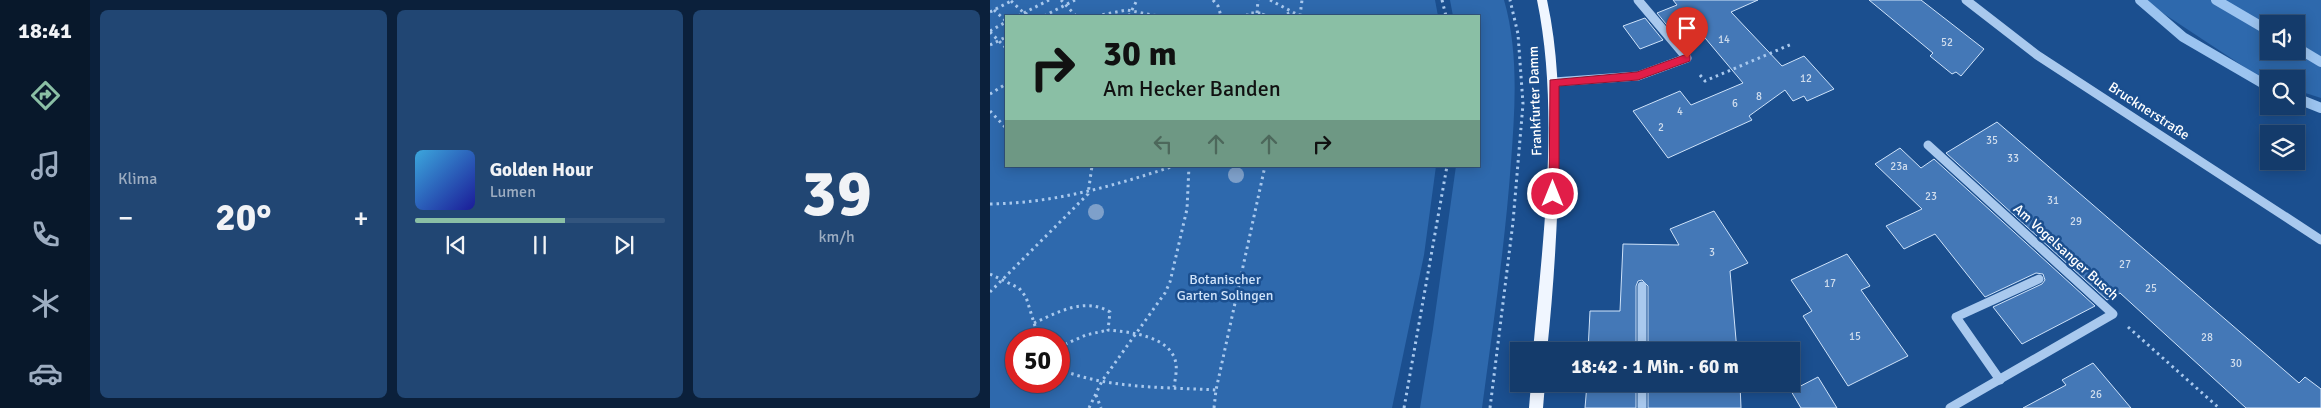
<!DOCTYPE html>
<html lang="de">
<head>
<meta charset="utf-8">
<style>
	:root { --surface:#143b6b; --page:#214673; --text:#f1f3f6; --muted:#9dadc1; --line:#33557e; --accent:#8abfa5 }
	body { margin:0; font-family:Signika,sans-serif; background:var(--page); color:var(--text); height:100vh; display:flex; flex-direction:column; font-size:19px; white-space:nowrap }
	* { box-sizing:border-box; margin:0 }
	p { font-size:16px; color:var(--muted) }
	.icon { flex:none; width:28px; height:28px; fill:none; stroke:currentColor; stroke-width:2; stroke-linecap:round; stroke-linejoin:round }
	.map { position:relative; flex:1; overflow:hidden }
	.details { display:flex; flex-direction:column; gap:10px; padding:10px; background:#0b203b; width:900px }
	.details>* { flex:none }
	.banner { position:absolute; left:15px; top:15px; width:475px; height:152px; border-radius:0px; box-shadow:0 2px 12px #0003,0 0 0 1px var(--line); background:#8abfa5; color:#111; overflow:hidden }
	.buttons { position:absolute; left:1270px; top:15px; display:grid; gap:10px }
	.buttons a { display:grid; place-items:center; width:45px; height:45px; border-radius:0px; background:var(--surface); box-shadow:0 2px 12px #0003,0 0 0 1px var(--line); font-size:25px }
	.speed { position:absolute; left:15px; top:328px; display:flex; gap:10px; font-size:25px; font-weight:700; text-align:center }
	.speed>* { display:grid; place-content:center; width:65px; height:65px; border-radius:50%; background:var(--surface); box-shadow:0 2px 12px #0003,0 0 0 1px var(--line); line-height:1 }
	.speed .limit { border:8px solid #d22; background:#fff; color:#111 }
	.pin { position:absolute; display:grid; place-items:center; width:42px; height:42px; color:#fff; margin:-51px -21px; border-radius:50% 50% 50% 0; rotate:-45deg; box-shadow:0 0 5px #0007 }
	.pin .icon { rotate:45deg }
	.me { position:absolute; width:55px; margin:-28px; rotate:0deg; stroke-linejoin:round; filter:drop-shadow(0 0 4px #0008) }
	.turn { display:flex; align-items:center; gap:18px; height:105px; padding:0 15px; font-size:22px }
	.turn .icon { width:65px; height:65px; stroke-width:2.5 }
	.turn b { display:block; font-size:35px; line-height:42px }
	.lanes { display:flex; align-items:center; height:48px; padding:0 15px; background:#0003; justify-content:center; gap:25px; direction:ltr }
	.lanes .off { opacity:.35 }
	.big { font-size:38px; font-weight:700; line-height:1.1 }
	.details .tile { flex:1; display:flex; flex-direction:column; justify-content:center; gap:8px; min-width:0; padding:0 18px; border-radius:8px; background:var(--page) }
	.details .dial { align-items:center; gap:0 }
	.dial b { font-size:65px; line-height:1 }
	.song { display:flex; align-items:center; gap:15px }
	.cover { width:60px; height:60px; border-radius:8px; background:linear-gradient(135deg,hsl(200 70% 55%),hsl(240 70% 35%)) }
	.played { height:5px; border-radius:2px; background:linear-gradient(90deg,var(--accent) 60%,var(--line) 60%) }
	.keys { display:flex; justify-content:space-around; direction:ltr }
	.heat { display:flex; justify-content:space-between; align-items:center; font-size:28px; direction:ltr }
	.details .tiles { flex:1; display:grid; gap:10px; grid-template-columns:repeat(3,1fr) }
	.trip { position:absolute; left:520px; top:342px; width:290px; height:50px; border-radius:0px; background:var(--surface); box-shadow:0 2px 12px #0003,0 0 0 1px var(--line); font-weight:700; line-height:50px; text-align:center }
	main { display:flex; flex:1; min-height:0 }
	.dock { display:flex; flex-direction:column; width:90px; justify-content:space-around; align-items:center; background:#08182b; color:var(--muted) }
	.dock .icon { width:35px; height:35px }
	.dock .current { color:var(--accent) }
	.dock b { font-size:22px; color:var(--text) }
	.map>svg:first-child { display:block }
</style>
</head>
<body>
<main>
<nav class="dock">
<b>18:41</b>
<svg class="icon current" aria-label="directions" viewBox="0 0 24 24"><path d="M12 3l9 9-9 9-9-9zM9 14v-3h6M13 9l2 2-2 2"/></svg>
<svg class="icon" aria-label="music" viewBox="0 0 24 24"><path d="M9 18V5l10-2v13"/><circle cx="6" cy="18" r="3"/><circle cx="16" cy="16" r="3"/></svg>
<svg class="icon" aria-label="phone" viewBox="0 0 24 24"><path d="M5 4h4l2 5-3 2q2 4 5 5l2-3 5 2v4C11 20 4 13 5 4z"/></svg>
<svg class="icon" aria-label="climate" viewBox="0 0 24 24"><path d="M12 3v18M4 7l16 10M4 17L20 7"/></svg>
<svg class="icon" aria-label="car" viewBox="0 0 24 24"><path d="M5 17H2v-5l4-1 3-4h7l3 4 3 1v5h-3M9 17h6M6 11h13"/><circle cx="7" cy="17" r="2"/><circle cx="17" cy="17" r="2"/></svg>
</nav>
<section class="details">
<div class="tiles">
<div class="tile"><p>Klima</p>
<div class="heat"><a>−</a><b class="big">20°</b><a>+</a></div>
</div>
<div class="tile">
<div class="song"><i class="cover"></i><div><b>Golden Hour</b><p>Lumen</p></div></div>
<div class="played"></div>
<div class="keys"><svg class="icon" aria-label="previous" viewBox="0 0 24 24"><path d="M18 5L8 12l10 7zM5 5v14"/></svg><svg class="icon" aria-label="pause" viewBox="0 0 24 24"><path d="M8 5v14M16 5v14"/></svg><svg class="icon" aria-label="next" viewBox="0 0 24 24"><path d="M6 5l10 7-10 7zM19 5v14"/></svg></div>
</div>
<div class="tile dial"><b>39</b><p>km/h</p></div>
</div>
</section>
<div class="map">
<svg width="1331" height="408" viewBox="0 0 1331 408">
	<rect width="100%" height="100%" fill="#1b4f8f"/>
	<g fill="#2e69ad" fill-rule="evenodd">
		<path d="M0,0H445L448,16H16V166H446L434,255L402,408H0ZM26,339H69V381H26Z"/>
		<path d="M460,0H514C529,52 525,109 521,162C515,245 503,326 492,408H430L443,329L466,166H489V16H463Z"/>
		<path d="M1153,0H1331V98L1306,90V79H1279V81L1271,78ZM1279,24H1306V51H1279Z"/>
	</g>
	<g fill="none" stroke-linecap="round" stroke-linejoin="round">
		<g stroke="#9cc4f0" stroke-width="10">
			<path d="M1150,0L1193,37L1279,87"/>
			<path d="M1226,0L1279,31"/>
			<path d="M1306,47L1331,62"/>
			<path d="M1306,98L1331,108"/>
		</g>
	</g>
	<g fill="#4478b7" stroke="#cfe3fa">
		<path d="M683,0H768L741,12L792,66L814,56L844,89L817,101L814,96L803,101L795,90L759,116L762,120L678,158L643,111L690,91L701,105L753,83L705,26L685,35L667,13L687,5Z"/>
		<path d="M879,0H931L994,49L971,76L966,72L962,74L940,56L943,53Z"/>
		<path d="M655,18L673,40L650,49L633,26Z"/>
		<path d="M1007,122L1309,383L1315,377L1331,389V408H1256L1130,293L1117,300L956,153Z"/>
		<path d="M910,148L931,168L944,159L1105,306L1032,344L1003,307L1052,284L1055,280L1053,274L1046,273L995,297L945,234L914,249L896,226L932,209L885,164Z"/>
		<path d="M724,211L758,263L740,271L747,351H658V286L652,280L648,281L646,286V351H598L600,311H630L633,244L689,245L680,229Z"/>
		<path d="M857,254L880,286L871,290L918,356L858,386L813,316L822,311L801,280Z"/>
		<path d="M1103,363L1141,408H1033L1076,385L1072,380Z"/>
		<path d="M828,377L847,408H811L801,391Z"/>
		<path d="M597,384H646V408H595Z"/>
		<path d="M658,384H750L751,408H658Z"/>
	</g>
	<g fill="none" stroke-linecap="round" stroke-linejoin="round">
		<g stroke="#a9c9ee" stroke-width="3" stroke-dasharray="2.5 4" stroke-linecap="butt">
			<path d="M71,0L86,16"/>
			<path d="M223,0L228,6L231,16"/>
			<path d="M280,0L310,16"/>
			<path d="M452,0L456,16"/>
			<path d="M21,1L34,13"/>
			<path d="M4,10L16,21"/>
			<path d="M0,12L23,0"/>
			<path d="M35,13L40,16"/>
			<path d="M267,13L268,0"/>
			<path d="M297,14L302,12"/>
			<path d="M28,16L59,0"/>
			<path d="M54,16L85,0"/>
			<path d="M106,16L137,10L168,16"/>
			<path d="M139,16L147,0"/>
			<path d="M257,16L258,13H274L273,16"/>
			<path d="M310,16L312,0"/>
			<path d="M0,31L16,22"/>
			<path d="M0,32L16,48"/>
			<path d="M0,45L16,37"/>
			<path d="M710,75L715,81L802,44"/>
			<path d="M0,94L16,84"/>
			<path d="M0,111L16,128"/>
			<path d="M0,204C65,203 123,186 184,166"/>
			<path d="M0,274L29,288L36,297L49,339"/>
			<path d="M0,292L98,194L102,166"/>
			<path d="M44,323C68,312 95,297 120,312L118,330C140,332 182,336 186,364C187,371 185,380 184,387"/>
			<path d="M1138,327L1229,408"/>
			<path d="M69,347L96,335L118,330"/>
			<path d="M69,369C118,389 174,387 226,390"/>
			<path d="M106,395L111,408"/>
			<path d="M99,408L112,381L175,293L180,282L197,209L199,166"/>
			<path d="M224,408L226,390L275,166"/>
			<path d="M414,408L457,166"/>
			<path d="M500,408L523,222L533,104L528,34L520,0"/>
		</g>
		<g stroke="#a9c9ee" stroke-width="9">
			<path d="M976,0L1047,55L1331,240"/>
			<path d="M564,82L648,76L697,58L648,0"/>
			<path d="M938,145L1123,314L960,408"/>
			<path d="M652,286V351"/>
			<path d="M1010,380L966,317L1049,279"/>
			<path d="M652,384V408"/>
		</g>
		<g fill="#f0f6ff" fill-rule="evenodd">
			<path d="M547,0H557C568,50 569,100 569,151C568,217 564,285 557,351H543C553,239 570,111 547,0Z"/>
			<path d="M541,384H555L553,408H539Z"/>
		</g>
	</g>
	<g fill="#7ea0ca">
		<circle cx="246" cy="175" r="8"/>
		<circle cx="106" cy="212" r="8"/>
	</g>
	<path fill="#e11d48" stroke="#92132f" d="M697,54L700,55V61L648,80L569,86V194L563,199L559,198L560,80L647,72Z"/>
	<g text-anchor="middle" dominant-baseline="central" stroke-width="5" stroke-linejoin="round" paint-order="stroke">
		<g font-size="11" fill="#d0dded">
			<text x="734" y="39">14</text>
			<text x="957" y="42">52</text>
			<text x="816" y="78">12</text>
			<text x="769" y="96">8</text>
			<text x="745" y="103">6</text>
			<text x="690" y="111">4</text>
			<text x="671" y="127">2</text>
			<text x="1002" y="140">35</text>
			<text x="1023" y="158">33</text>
			<text x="909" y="166">23a</text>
			<text x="941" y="196">23</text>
			<text x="1063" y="200">31</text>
			<text x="1086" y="221">29</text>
			<text x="722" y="252">3</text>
			<text x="1135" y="264">27</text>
			<text x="840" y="283">17</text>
			<text x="1161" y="288">25</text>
			<text x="865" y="336">15</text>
			<text x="1217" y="337">28</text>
			<text x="1246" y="363">30</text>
			<text x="1106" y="394">26</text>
		</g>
		<g font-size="14" fill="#fff" stroke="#1b4f8f">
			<text transform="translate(545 101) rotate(-92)">Frankfurter Damm</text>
			<text transform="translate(1159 111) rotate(33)">Brucknerstraße</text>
			<text transform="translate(1076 252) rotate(42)">Am Vogelsanger Busch</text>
		</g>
		<g font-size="14" fill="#cfe3fa" stroke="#1b4f8f">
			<text x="235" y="279">Botanischer<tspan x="235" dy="16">Garten Solingen</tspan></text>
		</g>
	</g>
</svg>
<div class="buttons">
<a><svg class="icon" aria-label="sound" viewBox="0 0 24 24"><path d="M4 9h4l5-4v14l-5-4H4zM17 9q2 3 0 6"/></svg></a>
<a><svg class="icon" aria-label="search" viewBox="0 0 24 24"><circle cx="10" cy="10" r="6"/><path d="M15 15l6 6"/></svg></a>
<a><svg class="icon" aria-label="layers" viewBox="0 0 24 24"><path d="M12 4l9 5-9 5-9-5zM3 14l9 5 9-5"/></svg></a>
</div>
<div class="speed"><div class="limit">50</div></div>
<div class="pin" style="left:697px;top:58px;background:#d93025"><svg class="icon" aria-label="arrive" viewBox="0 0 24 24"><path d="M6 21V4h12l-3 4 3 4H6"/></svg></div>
<svg class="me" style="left:563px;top:194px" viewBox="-20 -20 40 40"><circle r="17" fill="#e11d48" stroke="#fff" stroke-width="3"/><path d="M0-11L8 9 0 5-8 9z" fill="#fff"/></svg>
<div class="trip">18:42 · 1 Min. · 60 m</div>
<div class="banner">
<div class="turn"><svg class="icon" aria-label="right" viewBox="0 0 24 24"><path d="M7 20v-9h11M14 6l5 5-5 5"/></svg><div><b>30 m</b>Am Hecker Banden</div></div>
<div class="lanes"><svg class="icon off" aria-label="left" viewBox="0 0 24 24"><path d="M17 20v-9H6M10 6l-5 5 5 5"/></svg><svg class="icon off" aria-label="ahead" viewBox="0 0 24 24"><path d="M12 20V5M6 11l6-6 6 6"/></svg><svg class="icon off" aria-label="ahead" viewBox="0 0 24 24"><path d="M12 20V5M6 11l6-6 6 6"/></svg><svg class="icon" aria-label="right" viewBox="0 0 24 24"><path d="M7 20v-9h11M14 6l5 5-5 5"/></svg></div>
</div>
</div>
</main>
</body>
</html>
